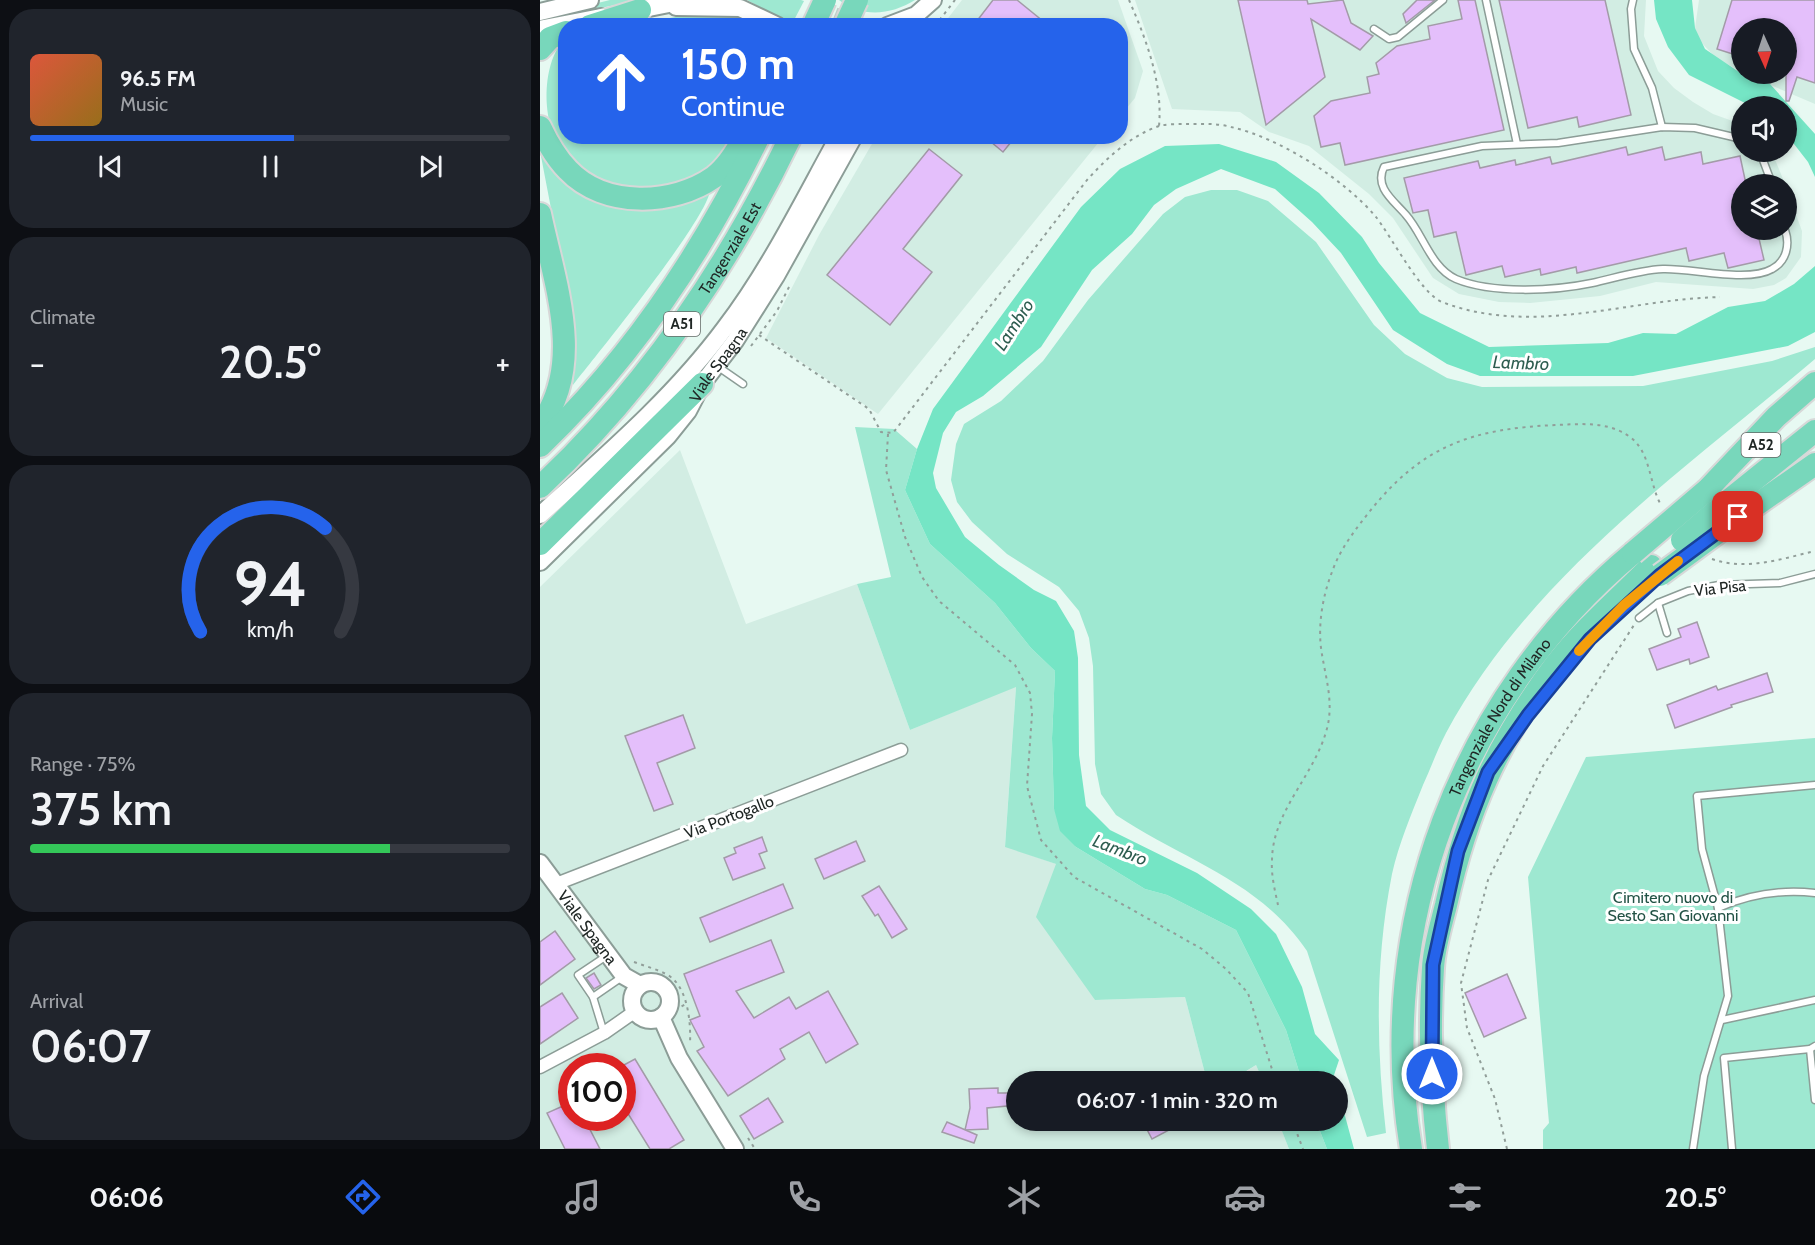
<!DOCTYPE html>
<html lang="en">
<head>
<meta charset="utf-8">
<style>
	:root { --surface:#171b24; --page:#20242c; --text:#f1f3f6; --muted:#9ea1a6; --line:#363941; --accent:#2563eb }
	body { margin:0; font-family:Cabin,sans-serif; background:var(--page); color:var(--text); height:100vh; display:flex; flex-direction:column; font-size:22px; white-space:nowrap }
	* { box-sizing:border-box; margin:0 }
	p { font-size:20px; color:var(--muted) }
	.icon { flex:none; width:33px; height:33px; fill:none; stroke:currentColor; stroke-width:2; stroke-linecap:round; stroke-linejoin:round }
	.map { position:relative; flex:1; overflow:hidden }
	.side { display:flex; flex-direction:column; gap:9px; padding:9px; background:#0d0f14; width:540px }
	.side>* { flex:none }
	.banner { position:absolute; left:18px; top:18px; width:570px; height:126px; border-radius:24px; box-shadow:0 3px 9px #0003; background:#2563eb; color:#fff; overflow:hidden }
	.needle { width:39px; rotate:177deg }
	.fabs { position:absolute; left:1191px; top:18px; display:grid; gap:12px }
	.fabs a { display:grid; place-items:center; width:66px; height:66px; border-radius:50%; background:var(--surface); box-shadow:0 3px 9px #0003; font-size:30px }
	.speed { position:absolute; left:18px; top:1053px; display:flex; gap:12px; font-size:30px; font-weight:700; text-align:center }
	.speed>* { display:grid; place-content:center; width:78px; height:78px; border-radius:50%; background:var(--surface); box-shadow:0 3px 9px #0003; line-height:1 }
	.speed .limit { border:9px solid #d22; background:#fff; color:#111 }
	.pin { position:absolute; display:grid; place-items:center; width:51px; height:51px; color:#fff; margin:-26px; border-radius:12px; box-shadow:0 3px 9px #0006 }
	.me { position:absolute; width:66px; margin:-33px; rotate:0deg; stroke-linejoin:round; filter:drop-shadow(0 0 4px #0008) }
	.turn { display:flex; align-items:center; gap:21px; height:126px; padding:0 24px; font-size:27px }
	.turn .icon { width:78px; height:78px; stroke-width:2.5 }
	.turn b { display:block; font-size:42px; line-height:51px }
	.big { font-size:45px; font-weight:600; line-height:1.1 }
	.side .card { flex:1; display:flex; flex-direction:column; justify-content:center; gap:9px; min-width:0; padding:0 21px; border-radius:24px; background:var(--page) }
	.side .dial { align-items:center; gap:0 }
	.dial svg { height:156px; overflow:visible; fill:none; stroke:var(--line); stroke-width:7; stroke-linecap:round; text-anchor:middle }
	.dial text { fill:var(--text); stroke:none }
	.song { display:flex; align-items:center; gap:18px }
	.cover { width:72px; height:72px; border-radius:9px; background:linear-gradient(135deg,hsl(10 70% 55%),hsl(40 70% 35%)) }
	.played { height:6px; border-radius:3px; background:linear-gradient(90deg,var(--accent) 55%,var(--line) 55%) }
	.keys { display:flex; justify-content:space-around; direction:ltr }
	.heat { display:flex; justify-content:space-between; align-items:center; font-size:33px; direction:ltr }
	.charge { height:9px; border-radius:4px; background:linear-gradient(90deg,#34c759 75%,var(--line) 0) }
	.trip { position:absolute; left:466px; top:1071px; width:342px; height:60px; border-radius:30px; background:var(--surface); box-shadow:0 3px 9px #0003; font-weight:600; line-height:60px; text-align:center }
	.tab-bar { display:flex; height:96px; justify-content:space-around; align-items:center; background:#090b0e; color:var(--muted) }
	.tab-bar .icon { width:42px; height:42px }
	.tab-bar .current { color:var(--accent) }
	.tab-bar b { font-size:27px; color:var(--text) }
	main { display:flex; flex:1; min-height:0 }
	.map>svg:first-child { display:block }
</style>
</head>
<body>
<main>
<section class="side">
<div class="card">
<div class="song"><i class="cover"></i><div><b>96.5 FM</b><p>Music</p></div></div>
<div class="played"></div>
<div class="keys"><svg class="icon" aria-label="previous" viewBox="0 0 24 24"><path d="M18 5L8 12l10 7zM5 5v14"/></svg><svg class="icon" aria-label="pause" viewBox="0 0 24 24"><path d="M8 5v14M16 5v14"/></svg><svg class="icon" aria-label="next" viewBox="0 0 24 24"><path d="M6 5l10 7-10 7zM19 5v14"/></svg></div>
</div>
<div class="card"><p>Climate</p>
<div class="heat"><a>−</a><b class="big">20.5°</b><a>+</a></div>
</div>
<div class="card dial"><svg viewBox="0 0 100 80">
<path d="M14 69A42 42 0 1 1 86 69"/>
<path d="M14 69A42 42 0 0 1 78 16" stroke="#2563eb"/>
<text x="50" y="56" font-size="32" font-weight="700">94</text>
<text x="50" y="72" font-size="11">km/h</text>
</svg></div>
<div class="card"><p>Range · 75%</p><b class="big">375 km</b><div class="charge"></div></div>
<div class="card"><p>Arrival</p><b class="big">06:07</b></div>
</section>
<div class="map">
<svg width="1275" height="1149" viewBox="0 0 1275 1149">
	<rect width="100%" height="100%" fill="#e7f9f2"/>
	<g fill="#d2ede3" fill-rule="evenodd">
		<path d="M422,0H578L603,71L595,98L581,115L580,26H402Z"/>
		<path d="M595,0H1106L1104,36L1118,71L1134,88L1153,102L1173,114L1201,124L1202,152H1232L1245,184H1202V230H1246L1247,190L1262,231L1261,257L1246,278L1234,285L1213,289L1116,282L1060,296L990,303L959,302L919,294L893,278L853,218L829,194L769,146L729,132L700,112L632,109Z"/>
		<path d="M1159,0H1275V104L1205,74H1246V28H1202L1201,72L1175,57L1159,40L1155,28Z"/>
		<path d="M336,137H563L338,414L226,338L279,235Z"/>
		<path d="M140,450L206,624L317,584L370,730L476,686L465,846L516,864L555,1000L645,997L667,1081L477,1082V1120L738,1121L749,1149H0V587ZM32,1066H82V1118H32Z"/>
		<path d="M716,1065L723,1081L690,1082Z"/>
	</g>
	<g fill="#9ee8d1">
		<path d="M70,0H100L1,20L5,16Z"/>
		<path d="M207,0H261L264,1L252,24Z"/>
		<path d="M299,0H375C351,15 322,18 299,0Z"/>
		<path d="M160,12L198,18L215,25L90,26Z"/>
		<path d="M25,39L26,136L195,137C185,148 175,167 163,176C150,186 132,188 116,190C107,190 96,193 88,192C73,189 38,171 28,160C0,130 0,63 25,39Z"/>
		<path d="M0,151L115,207L136,206L170,190C169,217 55,357 33,385L36,339Z"/>
		<path d="M671,190H697L728,201L776,242L834,325L865,354L907,378L942,387L1103,386L1232,361L1275,347V359C1143,471 990,577 906,733C897,750 891,768 883,785C871,815 859,843 852,874C835,960 836,1046 846,1133L827,1137L767,951C719,880 645,861 576,815L561,794L555,764L553,666L549,638L539,611L519,587L467,554L432,522L417,502L411,480L416,444L424,424L461,401L503,361L548,300L623,214L645,197Z"/>
		<path d="M315,427L354,429L377,449L365,490L390,544L455,603L491,648L515,671L512,738L514,809L536,847L605,889L627,895L696,930L746,1030L762,1081H723L716,1065L690,1081H667L645,997L555,1000L496,917L516,864L465,847L476,687L370,730L317,584L351,577Z"/>
		<path d="M1275,738V1149H1003V1130L1009,1123L988,877L1046,757Z"/>
		<path d="M738,1121H776L787,1149H749Z"/>
	</g>
	<g fill="#75e5c5">
		<path d="M1114,0H1152L1155,28L1165,49L1202,74L1230,84L1275,134V177L1268,162L1247,135L1246,106H1211L1149,75L1128,47L1116,19Z"/>
		<path d="M679,144L736,162L779,193L822,237L839,263L880,313L949,347L1068,343L1103,333L1136,334L1188,307L1225,301L1254,284L1275,266V332L1248,346L1093,376H940L907,364L853,330L801,253L772,222L735,189L681,169L636,189L614,205L592,234L552,270L501,347L443,396L416,412L403,433L393,473L396,488L425,537L459,565L494,590L516,601L534,631L538,658L539,755L546,806L570,830L657,873L711,909L736,934L762,987L775,1034L799,1060L794,1075L796,1081H762L746,1030L696,930L627,895L605,889L536,847L520,831L514,809L512,738L515,671L491,648L455,603L390,544L365,490L377,449L393,409L541,207L580,169L625,146Z"/>
		<path d="M798,1090L814,1149H787L776,1121L798,1120Z"/>
	</g>
	<g fill="#e4bffb" stroke="#a39ba8" stroke-width="1.5">
		<path d="M453,0H477L509,26H433Z"/>
		<path d="M698,0H767L768,4L803,0L811,23L833,36L820,50L771,19L785,77L726,125Z"/>
		<path d="M877,0H895L866,23L863,14Z"/>
		<path d="M918,0H935L964,130L805,165L800,143L781,147L774,116L791,101L830,93L827,77L839,74L836,63L857,46L890,39L888,26L922,19Z"/>
		<path d="M959,0H1065L1091,115L1039,127L1037,117L988,128Z"/>
		<path d="M1192,0H1275V83L1257,77L1249,101H1246V28H1202V57L1177,49Z"/>
		<path d="M444,136H476L463,152Z"/>
		<path d="M1086,147L1088,155L1122,147L1125,160L1161,152L1163,164L1200,156L1206,184H1202V230H1217L1224,260L1188,268L1184,253L1149,261L1146,248L1037,273L1036,267L1001,275L1000,269L965,277L962,266L926,275L916,232L894,237L888,210L873,213L864,178L938,161L940,168L975,160L976,165L1010,157L1012,164Z"/>
		<path d="M389,149L422,175L363,249L392,272L350,325L287,275Z"/>
		<path d="M1157,622L1169,657L1150,664L1149,659L1117,670L1109,649L1141,637L1138,629Z"/>
		<path d="M1227,673L1233,692L1191,705L1192,707L1135,728L1127,705L1176,686L1178,690Z"/>
		<path d="M143,715L155,748L117,763L133,804L114,811L85,736Z"/>
		<path d="M222,837L227,851L219,854L225,868L193,880L184,858L196,853L194,848Z"/>
		<path d="M316,841L325,861L284,879L275,859Z"/>
		<path d="M243,884L253,908L170,942L160,918Z"/>
		<path d="M339,886L367,929L352,938L338,914L335,916L322,896Z"/>
		<path d="M15,931L35,959L0,985V942Z"/>
		<path d="M231,940L244,972L196,991L214,1018L249,997L256,1009L288,991L318,1044L286,1063L269,1032L240,1049L245,1059L188,1096L157,1051L164,1047L150,1020L160,1016L144,974Z"/>
		<path d="M54,973L61,985L54,989L46,978Z"/>
		<path d="M967,974L986,1018L944,1037L925,993Z"/>
		<path d="M22,993L38,1018L0,1044V1007Z"/>
		<path d="M95,1059L144,1140L129,1149H110L82,1104V1066Z"/>
		<path d="M458,1088V1093H477V1105L447,1108L448,1129L425,1130L430,1108L429,1089Z"/>
		<path d="M228,1098L243,1122L214,1139L200,1116Z"/>
		<path d="M32,1102V1118H44L60,1149H25L7,1113Z"/>
		<path d="M602,1120H627L631,1129L612,1139Z"/>
		<path d="M407,1122L437,1135L434,1143L402,1132Z"/>
	</g>
	<g fill="none" stroke-linecap="round" stroke-linejoin="round">
		<path stroke="#bfcfc9" stroke-width="16" stroke-dasharray="16 8" stroke-linecap="butt" d="M276,0L294,15L322,26"/>
		<g stroke="#8c9d97" stroke-width="9">
			<g id="service">
				<path d="M946,0L977,144"/>
				<path d="M1093,0L1091,9L1094,49L1112,88L1122,127"/>
				<path d="M834,29L849,39L858,37L903,0"/>
				<path d="M1202,139L1155,128L1122,127L1018,143L942,146L844,167C834,187 853,200 866,215C883,234 891,268 916,279C952,294 1014,291 1052,283C1075,278 1099,270 1123,269C1152,268 1208,283 1232,269C1247,261 1250,244 1245,230"/>
				<path d="M1220,152L1232,184"/>
				<path d="M177,366L203,384"/>
				<path d="M1099,618L1118,603"/>
				<path d="M1127,633L1118,603L1148,591L1179,585L1240,583L1275,574"/>
				<path d="M1178,908C1210,894 1240,889 1275,893"/>
				<path d="M53,997L82,977"/>
				<path d="M1182,1020L1275,1000"/>
				<path d="M64,1033L53,997L38,975L68,955"/>
				<path d="M1270,1049L1275,1100"/>
				<path d="M1153,1149L1164,1076L1188,996L1178,908L1162,849L1157,796L1275,785"/>
				<path d="M1192,1149L1184,1058L1270,1049L1275,1046"/>
			</g>
		</g>
		<g stroke="#8c9d97" stroke-width="15">
			<g id="minor">
				<path d="M16,884L361,750"/>
				<path d="M0,1067L64,1033L94,1012"/>
			</g>
		</g>
		<g stroke="#8c9d97" stroke-width="20">
			<g id="tertiary">
				<path d="M136,7L200,8L238,26"/>
				<path d="M0,12L50,0"/>
				<path d="M89,12L149,0"/>
				<path d="M347,26L376,15L393,0"/>
				<path d="M0,29L61,17"/>
				<path d="M0,515C65,456 133,398 185,328C230,269 263,201 299,136"/>
				<path id="s1" d="M0,562L128,436L148,411L162,384L195,341L236,276L314,136"/>
				<path id="s2" d="M0,863L84,976L100,985"/>
				<circle cx="111" cy="1001" r="19"/>
				<path d="M121,1017L139,1058L195,1149"/>
			</g>
		</g>
		<g stroke="#d7d8d8" stroke-width="26">
			<g id="motorway">
				<path d="M50,26L100,10"/>
				<path d="M0,49L10,38L26,32"/>
				<path d="M0,127C7,142 16,158 28,170C64,208 133,206 174,177C187,167 197,151 205,136"/>
				<path d="M0,214C14,281 46,365 0,425"/>
				<path d="M0,446C93,357 163,252 219,136"/>
				<path id="s3" d="M0,487C106,388 188,267 251,136"/>
				<path d="M1167,490L1236,417L1275,383"/>
				<path d="M1184,504L1275,431"/>
				<path d="M1199,517L1275,464"/>
				<path d="M0,544L162,384"/>
				<path id="s4" d="M871,1149C834,926 919,698 1093,553"/>
				<path d="M898,1149C891,1089 889,1028 893,968C894,947 901,925 906,905C927,811 957,742 1016,664C1044,628 1079,598 1111,566"/>
			</g>
		</g>
		<g stroke="#919e99" stroke-width="2" stroke-dasharray="3 4.5" stroke-linecap="butt">
			<path d="M589,0C606,39 623,83 619,126"/>
			<path d="M395,26L415,0"/>
			<path d="M219,335L329,409L341,432L353,433L547,180C567,158 590,136 619,126C627,124 637,124 646,124C661,124 677,123 691,127C740,138 804,179 836,217C851,236 881,294 902,302C993,337 1088,299 1180,297"/>
			<path d="M211,346L237,311L251,283"/>
			<path d="M348,434L346,470L365,537L382,577L399,601L475,665L490,693L492,714L487,786L501,840L534,877L662,949L686,969L708,993L736,1082"/>
			<path d="M1172,559C1206,571 1241,559 1275,551"/>
			<path d="M738,905C735,891 731,875 732,861C732,812 773,777 786,732C795,703 785,677 781,648C778,623 783,595 792,572C800,549 815,530 830,511C883,445 932,429 1015,425C1041,424 1068,421 1090,437C1111,452 1109,484 1121,505"/>
			<path d="M94,962C105,966 116,969 126,974C148,985 151,1022 150,1044"/>
			<path d="M135,1010L146,1004"/>
			<path d="M752,1120L763,1149"/>
			<path d="M208,1138L215,1149"/>
			<path d="M967,1149L955,1099L927,1028L921,983L948,880L1003,766L1094,625"/>
		</g>
		<use href="#service" stroke="#fff" stroke-width="6"/>
		<use href="#minor" stroke="#fff" stroke-width="12"/>
		<use href="#tertiary" stroke="#fff" stroke-width="16"/>
		<use href="#motorway" stroke="#78d7bb" stroke-width="22"/>
		<g stroke="#d7d8d8" stroke-width="26" stroke-linecap="butt">
			<g id="motorway-bridge">
				<path d="M273,26L285,0"/>
				<path d="M305,26L317,0"/>
				<path d="M1142,540L1184,504"/>
				<path d="M1093,553L1167,490"/>
				<path d="M1120,575L1199,517"/>
			</g>
		</g>
		<use href="#motorway-bridge" stroke="#78d7bb" stroke-width="22"/>
	</g>
	<g fill="none" stroke-linecap="round" stroke-linejoin="round">
		<g stroke="#184099" stroke-width="15">
			<path id="route" d="M892,1074L893,965L918,851L948,772L988,715L1050,639L1120,575L1198,517"/>
		</g>
		<use href="#route" stroke="#2563eb" stroke-width="10"/>
		<path stroke="#f59e0b" stroke-width="10" d="M1039,651L1084,605L1138,561"/>
	</g>
	<g text-anchor="middle" dominant-baseline="central" stroke-width="6" stroke-linejoin="round" paint-order="stroke">
		<g fill="#fff" stroke="#636866" stroke-width="1.5">
			<rect x="124" y="312" width="36" height="24" rx="4.5"/>
			<rect x="1201.5" y="433" width="39" height="24" rx="4.5"/>
		</g>
		<g font-size="15" font-weight="bold" fill="#202725">
			<text x="142" y="324">A51</text>
			<text x="1221" y="445">A52</text>
		</g>
		<g font-size="16" fill="#202725" stroke="#fff">
			<text stroke="none"><textPath href="#s3" startOffset="306">Tangenziale Est</textPath></text>
			<text stroke="none"><textPath href="#s1" startOffset="267">Viale Spagna</textPath></text>
			<text transform="translate(1180 588) rotate(-6)">Via Pisa</text>
			<text stroke="none"><textPath href="#s4" startOffset="452">Tangenziale Nord di Milano</textPath></text>
			<text transform="translate(189 817) rotate(-21)">Via Portogallo</text>
			<text stroke="none"><textPath href="#s2" startOffset="80">Viale Spagna</textPath></text>
		</g>
		<g font-size="16" fill="#225245" stroke="#fff">
			<text x="1133" y="897">Cimitero nuovo di<tspan x="1133" dy="18">Sesto San Giovanni</tspan></text>
		</g>
		<g font-size="18" font-style="italic" fill="#2e5d50" stroke="#fff">
			<text transform="translate(474 325) rotate(-57)">Lambro</text>
			<text transform="translate(981 363) rotate(2)">Lambro</text>
			<text transform="translate(580 850) rotate(21)">Lambro</text>
		</g>
	</g>
</svg>
<div class="fabs">
<a><svg class="needle" viewBox="-14 -14 28 28"><path d="M0-13l5 13h-10z" fill="#e53935"/><path d="M0 13l5-13h-10z" fill="#9ea1a6"/></svg></a>
<a><svg class="icon" aria-label="sound" viewBox="0 0 24 24"><path d="M4 9h4l5-4v14l-5-4H4zM17 9q2 3 0 6"/></svg></a>
<a><svg class="icon" aria-label="layers" viewBox="0 0 24 24"><path d="M12 4l9 5-9 5-9-5zM3 14l9 5 9-5"/></svg></a>
</div>
<div class="speed"><div class="limit">100</div></div>
<div class="pin" style="left:1198px;top:517px;background:#d93025"><svg class="icon" aria-label="arrive" viewBox="0 0 24 24"><path d="M6 21V4h12l-3 4 3 4H6"/></svg></div>
<svg class="me" style="left:892px;top:1074px" viewBox="-20 -20 40 40"><circle r="17" fill="#2563eb" stroke="#fff" stroke-width="3"/><path d="M0-11L8 9 0 5-8 9z" fill="#fff"/></svg>
<div class="trip">06:07 · 1 min · 320 m</div>
<div class="banner">
<div class="turn"><svg class="icon" aria-label="ahead" viewBox="0 0 24 24"><path d="M12 20V5M6 11l6-6 6 6"/></svg><div><b>150 m</b>Continue</div></div>
</div>
</div>
</main>
<nav class="tab-bar">
<b>06:06</b>
<svg class="icon current" aria-label="directions" viewBox="0 0 24 24"><path d="M12 3l9 9-9 9-9-9zM9 14v-3h6M13 9l2 2-2 2"/></svg>
<svg class="icon" aria-label="music" viewBox="0 0 24 24"><path d="M9 18V5l10-2v13"/><circle cx="6" cy="18" r="3"/><circle cx="16" cy="16" r="3"/></svg>
<svg class="icon" aria-label="phone" viewBox="0 0 24 24"><path d="M5 4h4l2 5-3 2q2 4 5 5l2-3 5 2v4C11 20 4 13 5 4z"/></svg>
<svg class="icon" aria-label="climate" viewBox="0 0 24 24"><path d="M12 3v18M4 7l16 10M4 17L20 7"/></svg>
<svg class="icon" aria-label="car" viewBox="0 0 24 24"><path d="M5 17H2v-5l4-1 3-4h7l3 4 3 1v5h-3M9 17h6M6 11h13"/><circle cx="7" cy="17" r="2"/><circle cx="17" cy="17" r="2"/></svg>
<svg class="icon" aria-label="filters" viewBox="0 0 24 24"><path d="M4 7h16M4 17h16"/><circle cx="9" cy="7" r="2"/><circle cx="15" cy="17" r="2"/></svg>
<b>20.5°</b>
</nav>
</body>
</html>
